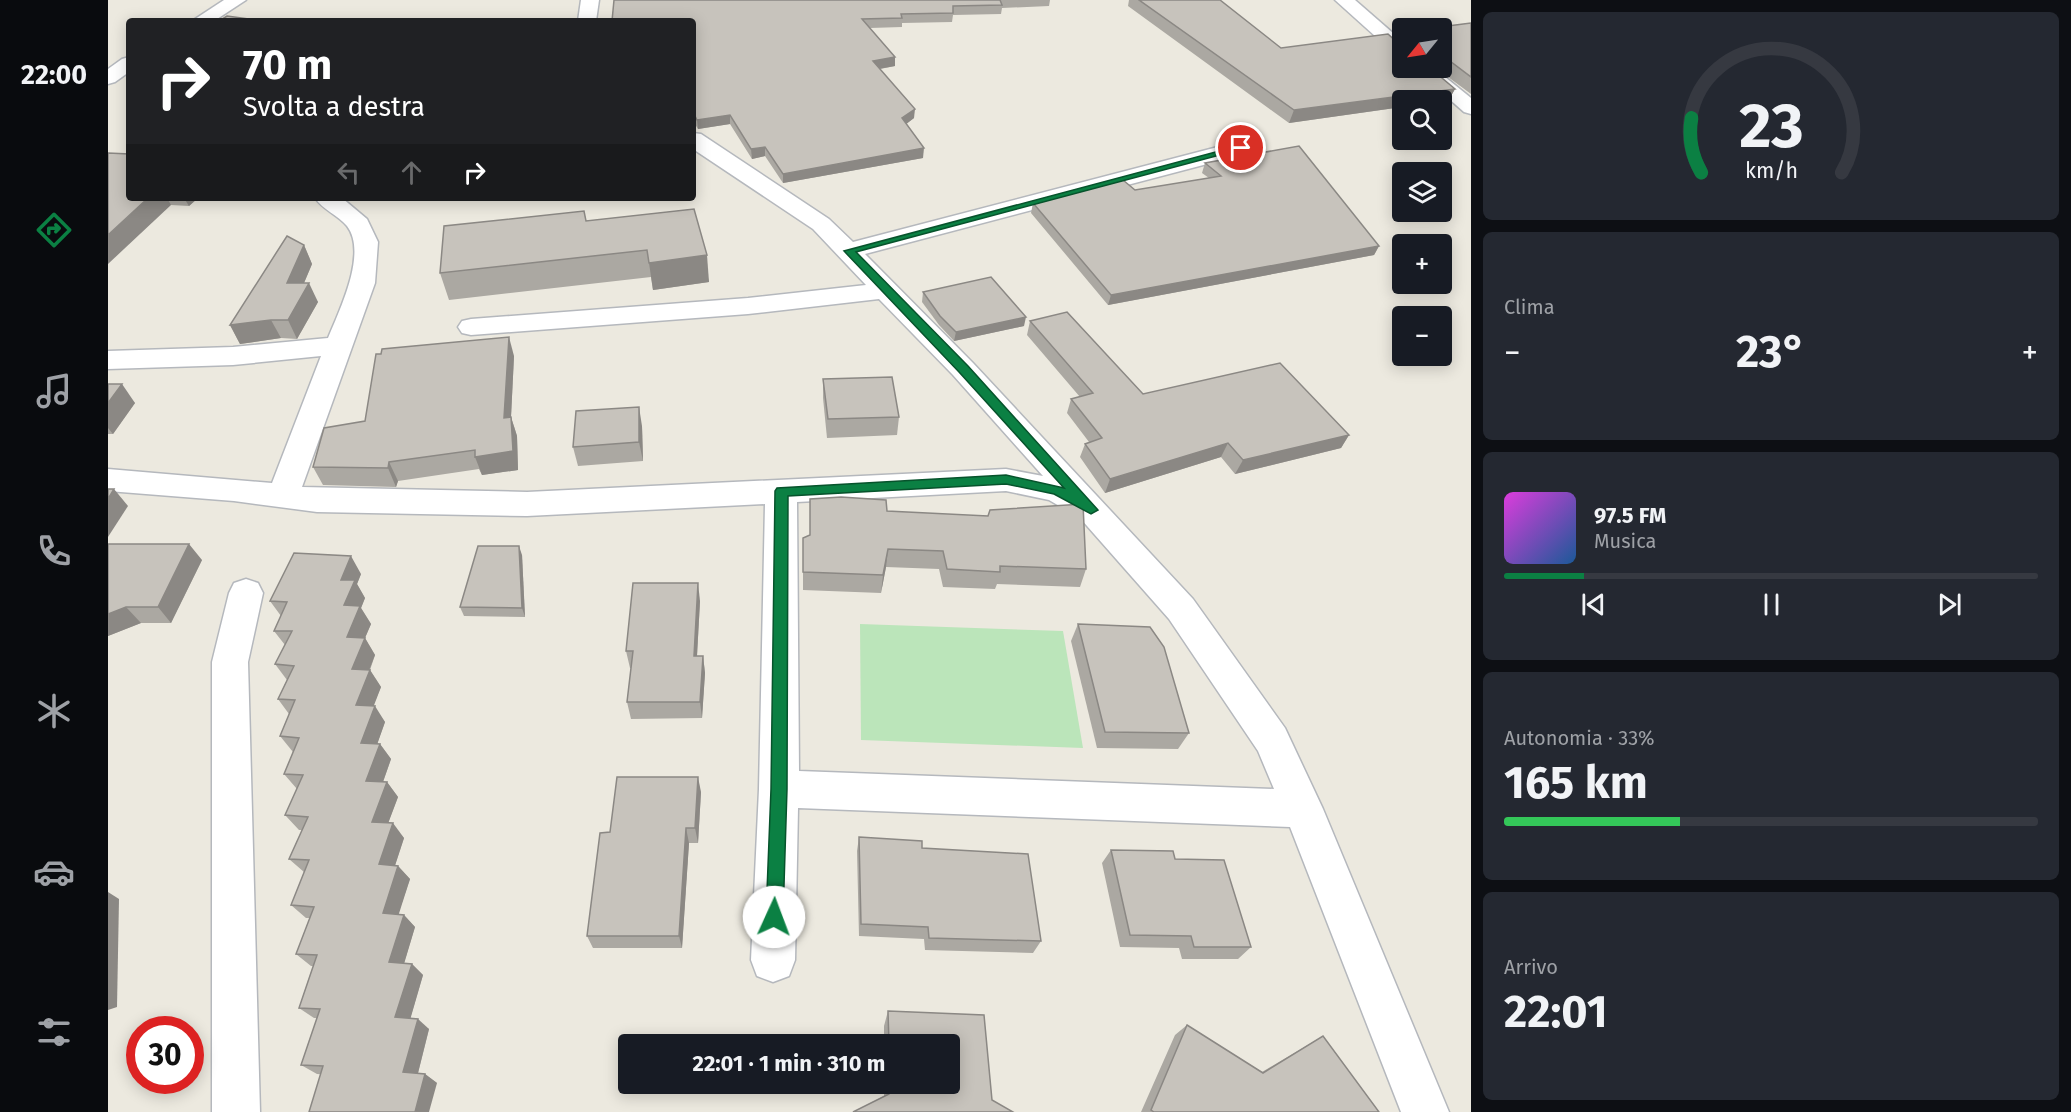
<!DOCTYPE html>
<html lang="it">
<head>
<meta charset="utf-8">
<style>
	:root { --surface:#171b24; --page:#242831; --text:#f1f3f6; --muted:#9ea1a6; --line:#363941; --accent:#0b8043 }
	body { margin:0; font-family:"Fira Sans",sans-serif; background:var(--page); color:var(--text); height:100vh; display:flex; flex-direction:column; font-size:22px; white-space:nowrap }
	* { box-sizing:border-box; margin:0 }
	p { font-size:20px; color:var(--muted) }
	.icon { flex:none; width:33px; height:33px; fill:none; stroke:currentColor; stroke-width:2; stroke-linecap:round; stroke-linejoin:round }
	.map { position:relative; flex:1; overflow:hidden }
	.side { display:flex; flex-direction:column; gap:12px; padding:12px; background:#0d0f14; width:600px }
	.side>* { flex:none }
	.top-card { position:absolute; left:18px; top:18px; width:570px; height:183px; border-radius:6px; box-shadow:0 3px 15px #0003; background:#202124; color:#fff; overflow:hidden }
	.needle { width:39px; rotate:240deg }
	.tools { position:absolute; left:1284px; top:18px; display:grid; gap:12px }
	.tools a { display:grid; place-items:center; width:60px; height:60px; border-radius:6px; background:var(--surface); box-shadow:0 3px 15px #0003; font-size:30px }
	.speed { position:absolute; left:18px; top:1016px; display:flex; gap:12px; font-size:30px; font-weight:700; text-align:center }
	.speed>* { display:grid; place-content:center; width:78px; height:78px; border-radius:50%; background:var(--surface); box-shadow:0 3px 15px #0003; line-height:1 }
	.speed .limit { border:9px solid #d22; background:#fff; color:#111 }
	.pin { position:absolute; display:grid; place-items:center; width:51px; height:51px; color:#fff; margin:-26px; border:3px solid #fff; border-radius:50%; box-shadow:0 2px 6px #0007 }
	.me { position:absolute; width:66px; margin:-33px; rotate:2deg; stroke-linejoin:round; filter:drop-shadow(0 0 4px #0008) }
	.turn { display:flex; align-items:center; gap:21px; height:126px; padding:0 18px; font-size:27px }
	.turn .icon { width:78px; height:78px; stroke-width:2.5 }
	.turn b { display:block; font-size:42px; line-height:51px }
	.lanes { display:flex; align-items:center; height:57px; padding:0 18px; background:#0003; justify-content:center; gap:30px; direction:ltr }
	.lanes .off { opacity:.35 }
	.big { font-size:45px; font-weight:700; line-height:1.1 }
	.side .widget { flex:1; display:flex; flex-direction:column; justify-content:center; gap:9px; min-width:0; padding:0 21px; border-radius:9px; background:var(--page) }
	.side .dial { align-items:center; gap:0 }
	.dial svg { height:156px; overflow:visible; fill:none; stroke:var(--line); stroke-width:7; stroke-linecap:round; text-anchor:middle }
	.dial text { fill:var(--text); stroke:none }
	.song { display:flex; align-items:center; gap:18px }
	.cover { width:72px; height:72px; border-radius:9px; background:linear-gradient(135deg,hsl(300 70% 55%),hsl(210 70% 35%)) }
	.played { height:6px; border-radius:3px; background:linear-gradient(90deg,var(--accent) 15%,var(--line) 15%) }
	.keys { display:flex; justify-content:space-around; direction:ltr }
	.heat { display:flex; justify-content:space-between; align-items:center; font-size:33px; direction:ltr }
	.charge { height:9px; border-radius:4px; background:linear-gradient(90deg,#34c759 33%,var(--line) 0) }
	.trip { position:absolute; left:510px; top:1034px; width:342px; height:60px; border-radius:6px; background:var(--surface); box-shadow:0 3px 15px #0003; font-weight:700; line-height:60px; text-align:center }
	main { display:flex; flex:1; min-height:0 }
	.dock { display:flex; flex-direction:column; width:108px; justify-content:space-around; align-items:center; background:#090b0e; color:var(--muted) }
	.dock .icon { width:42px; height:42px }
	.dock .active { color:var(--accent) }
	.dock b { font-size:27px; color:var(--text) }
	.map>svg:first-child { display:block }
</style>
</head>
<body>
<main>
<nav class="dock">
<b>22:00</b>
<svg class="icon active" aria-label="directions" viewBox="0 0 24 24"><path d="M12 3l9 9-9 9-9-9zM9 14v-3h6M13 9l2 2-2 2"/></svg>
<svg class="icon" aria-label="music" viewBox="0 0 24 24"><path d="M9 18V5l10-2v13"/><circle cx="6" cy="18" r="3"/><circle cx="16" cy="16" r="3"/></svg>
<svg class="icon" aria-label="phone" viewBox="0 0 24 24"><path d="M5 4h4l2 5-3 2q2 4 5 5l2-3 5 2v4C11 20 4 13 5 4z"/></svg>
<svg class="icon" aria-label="climate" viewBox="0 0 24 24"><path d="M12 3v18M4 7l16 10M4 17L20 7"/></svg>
<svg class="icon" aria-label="car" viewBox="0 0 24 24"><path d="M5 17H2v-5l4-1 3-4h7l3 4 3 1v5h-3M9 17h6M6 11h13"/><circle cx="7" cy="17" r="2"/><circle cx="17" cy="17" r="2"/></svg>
<svg class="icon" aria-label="filters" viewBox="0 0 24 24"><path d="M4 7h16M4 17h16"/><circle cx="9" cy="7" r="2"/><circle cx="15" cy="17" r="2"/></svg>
</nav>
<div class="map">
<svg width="1363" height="1112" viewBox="0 0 1363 1112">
	<rect width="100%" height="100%" fill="#ece9df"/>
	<path fill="#bbe5ba" d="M752,624L955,631L975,748L753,740Z"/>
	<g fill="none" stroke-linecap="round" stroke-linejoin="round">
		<g stroke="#b5b8bd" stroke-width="3">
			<g id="minor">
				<path d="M116,0H138L106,21H84Z"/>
				<path d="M473,0H491L488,21H470Z"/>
				<path d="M1227,0H1247L1294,41V56L1287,54Z"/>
				<path d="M21,57V72L7,82L0,84V69L14,59Z"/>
				<path d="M1306,68H1326L1363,98V114L1356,112Z"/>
				<path d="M585,133L593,134L721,219L745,242L1125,143L1133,141L1141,143L1144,148L1141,153L757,254L865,363L1085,599L1177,728L1215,809L1341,1112H1293L1182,827L690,808L687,960L681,976L665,982L649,976L643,960L651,789L657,504L419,516L209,512L126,501L0,491V469L164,483L213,356L125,365L0,369V351L125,347L220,338C231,311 260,253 239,226C230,215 215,210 207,198H234L259,219L270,242L267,283L194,487L419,492L898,469L935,476L845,375L771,299L640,314L363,335L354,333L350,327L354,321L363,319L640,298L758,285L705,229L585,149ZM898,491L941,500L972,518L1061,619L1150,751L1166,789L691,771L689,502Z"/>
				<path d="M138,579L150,583L155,593L140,662L152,1112H104V662L121,593L126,583Z"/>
			</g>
		</g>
		<use href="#minor" fill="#fff" fill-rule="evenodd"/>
	</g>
	<g fill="#aba8a2">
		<path d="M506,0H942L941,6L894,8L893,14L845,15L844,22L794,23V27L762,28L787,66L772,69L806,118L798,124L815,158L675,183L657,156L644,159L622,124L590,129L585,121V21Z"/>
		<path d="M1021,0H1112L1173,48L1291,44L1347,89L1340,101L1294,100V107L1181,123L1020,6Z"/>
		<path d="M1363,23V94L1328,68H1334V28Z"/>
		<path d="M1097,163L1271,246L1266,255L1000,305L923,213L925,203L1027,190L1101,178L1094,173Z"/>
		<path d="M21,198H90L81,206L63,205Z"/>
		<path d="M586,209L601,282L545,290L543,277L341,300L332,273L476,211L478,221Z"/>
		<path d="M196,245L204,264L196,283L210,302L189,339L173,338L132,344L122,325Z"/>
		<path d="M815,292L916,326L846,341L831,325L814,302Z"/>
		<path d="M922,321L1035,394L1241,435L1233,448L1127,474L1113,457L997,493L972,457L977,444L981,442L959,413L963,399L972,397L919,335Z"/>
		<path d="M406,356L403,417L409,436L410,470L374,475L371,469L290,481L288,487L215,485L205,467L257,421Z"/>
		<path d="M715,379L791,417L789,435L719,438L715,398Z"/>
		<path d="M0,384L27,403L5,434H0Z"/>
		<path d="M534,426L535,461L470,466L465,447Z"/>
		<path d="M702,499L779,511L978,569L972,587L889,584L887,589L835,587L831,569L778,567L773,593L695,590V538L702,535Z"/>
		<path d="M0,544L94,560L63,623H33L0,636Z"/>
		<path d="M414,555L417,617L356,616L352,607Z"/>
		<path d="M253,574L249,584L257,598L253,608L263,624L257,638L267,655L262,670L273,687L265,706L277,722L269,744H272L283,759L275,782H279L290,797L280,823L296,838L287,865L290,866L302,879L290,914L296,915L307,927L296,963L304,964L315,975L302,1019L321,1029L310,1073L317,1074L329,1083L209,1074L193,1065L209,1018H206L191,1008L205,966H203L188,954L202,918H198L183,905L196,872L181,859L194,830H191L177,815L189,789L176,774L185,752L172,736L181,714L170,699L179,680L167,664L177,645L166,631L173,616L162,601Z"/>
		<path d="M592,601L589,656H595L597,673L594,718L523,719L519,702L523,668H522L518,651Z"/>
		<path d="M970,624L1081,733L1070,749L989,748L963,641Z"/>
		<path d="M593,792L590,843H581L574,948H485L479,936Z"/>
		<path d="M751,837L814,848L933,941L925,953L817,950L816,939L751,936L749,851Z"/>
		<path d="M1003,850L1067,859L1143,947L1130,959H1074L1071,948L1012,947L994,863Z"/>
		<path d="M780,1011L876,1015L884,1100L905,1112H745L776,1096V1083H842V1044H776V1026Z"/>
		<path d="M1079,1025L1154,1072L1215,1036L1271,1112H1033L1067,1035Z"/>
	</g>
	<g fill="#8b8884">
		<path d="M787,57V66L765,70V61Z"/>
		<path d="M1347,89L1340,101L1334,102V100H1294V107L1181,123L1186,110Z"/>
		<path d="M807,109L806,118L793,128L794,118Z"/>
		<path d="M622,115V124L590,129L589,120Z"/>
		<path d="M657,147V156L644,159L643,149Z"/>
		<path d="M816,148L815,158L675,183V174Z"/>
		<path d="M40,198H59L63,205L0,264V235Z"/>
		<path d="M76,198H90L81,206Z"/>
		<path d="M196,245L204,264L188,302L179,283Z"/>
		<path d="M1271,246L1266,255L1000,305L1003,295Z"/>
		<path d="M599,255L601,282L545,290L541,263Z"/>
		<path d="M201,283L210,302L189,339L180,320Z"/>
		<path d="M918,317L916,326L846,341L848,332Z"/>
		<path d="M163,320L173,338L132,344L122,325Z"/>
		<path d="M401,337L406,356L402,437L396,418Z"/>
		<path d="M14,384L27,403L5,434L0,428V403Z"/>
		<path d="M531,407L534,426L535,461L531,442Z"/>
		<path d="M403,417L409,436L410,470L374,475L367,457Z"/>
		<path d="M1241,435L1233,448L1127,474L1135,460Z"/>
		<path d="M1120,443L1113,457L997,493L1002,479Z"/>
		<path d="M281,462L290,481L288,487L280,468Z"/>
		<path d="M6,489L20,506L0,537V499Z"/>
		<path d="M81,544L94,560L63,623L50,607Z"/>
		<path d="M411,546L414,555L417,617L414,608Z"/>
		<path d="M780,549L778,567L773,593L775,575Z"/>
		<path d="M243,556L253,574L249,584L257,598L253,608L263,624L250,654L239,637L236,605L233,580Z"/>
		<path d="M590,583L592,601L588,673L586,656Z"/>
		<path d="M18,607L33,623L0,636V614Z"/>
		<path d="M257,638L267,655L255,686L244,669Z"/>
		<path d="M595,656L597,673L594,718L592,702Z"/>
		<path d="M262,670L273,687L260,721L248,705Z"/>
		<path d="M267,706L277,722L264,759L253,743Z"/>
		<path d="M272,744L283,759L270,796L258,781Z"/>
		<path d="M590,777L593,792L590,843L587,828Z"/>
		<path d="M279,782L290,797L275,837L264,822Z"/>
		<path d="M285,823L296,838L283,878L271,864Z"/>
		<path d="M578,828L581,843L574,948L571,936Z"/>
		<path d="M290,866L302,879L287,926L275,913Z"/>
		<path d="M0,892L11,899L9,1007L0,1010Z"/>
		<path d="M296,915L307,927L293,974L281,962Z"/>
		<path d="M304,964L315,975L300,1027L287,1017Z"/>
		<path d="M310,1019L321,1029L308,1081L295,1072Z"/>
		<path d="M317,1074L329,1083L321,1112H307Z"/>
	</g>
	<g fill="#c7c3bc" stroke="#8b8884" stroke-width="1.5">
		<path d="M506,0H892L894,5L845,6V13L793,14L794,18L754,19L787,57L765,61L807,109L794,118L816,148L675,174L657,147L643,149L622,115L589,120L585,112V21H504Z"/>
		<path d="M1031,0H1112L1173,48L1280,34L1291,44L1294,45V68H1322L1347,89L1186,110Z"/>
		<path d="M119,16L155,21H111Z"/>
		<path d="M1363,23V77L1334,55V28H1324Z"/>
		<path d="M1191,146L1271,246L1003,295L925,203L1015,180L1027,190L1113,176L1097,163Z"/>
		<path d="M0,153L21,154V198H40L0,235Z"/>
		<path d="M586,209L599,255L541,263L539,250L332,273L336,226L476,211L478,221Z"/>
		<path d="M179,236L196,245L179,283H201L180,320H163L122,325Z"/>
		<path d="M883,277L918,317L848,332L832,316L815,292Z"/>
		<path d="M959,312L1035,394L1172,363L1241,435L1135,460L1120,443L1002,479L977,444L994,438L963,399L985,393L922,321Z"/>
		<path d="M401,337L396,418L403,417L405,451L367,457V450L281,462L280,468L205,467L216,428L257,421L268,354H273L274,349Z"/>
		<path d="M784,377L791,417L720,419L715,379Z"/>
		<path d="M0,384H14L0,403Z"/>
		<path d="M531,407V442L465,447L468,411Z"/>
		<path d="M0,489H6L0,499Z"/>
		<path d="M733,497L778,500L779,511L880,516L882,510L975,504L978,569L892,566V572L839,569L835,551L780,549L775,575L695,572V538L702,535V499Z"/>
		<path d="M0,544H81L50,607H18L0,614Z"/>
		<path d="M370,546H411L414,608L352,607Z"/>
		<path d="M186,553L243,556L233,580H247L236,605L252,606L239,637L257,638L244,669L262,670L248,705L267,706L253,743L272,744L258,781L279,782L264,822L285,823L271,864L290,866L275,913L296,915L281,962L304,964L287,1017L310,1019L295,1072L317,1074L307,1112H201L215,1066L193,1065L212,1009L191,1008L209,955L188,954L206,907L183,905L201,860L181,859L200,817L177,815L195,775L176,774L191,738L172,736L187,700L170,699L186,666L167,664L184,631H166L179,602L162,601Z"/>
		<path d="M525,583H590L586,656H595L592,702H519L525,651H518Z"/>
		<path d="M970,624L1042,627L1056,647L1081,733L997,732Z"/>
		<path d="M509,777H590L587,828H578L571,936H479L492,833L502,832Z"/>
		<path d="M751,837L814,841V848L920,854L933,941L821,938L820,927L753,924Z"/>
		<path d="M1003,850L1065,851L1067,859L1116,860L1143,947H1086L1083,936L1022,935Z"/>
		<path d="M780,1011L876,1015L884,1100L905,1112H745L781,1094V1083H842V1044H781Z"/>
		<path d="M1079,1025L1155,1073L1215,1036L1271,1112H1046L1043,1110Z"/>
	</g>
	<path fill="#0b8043" stroke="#07532c" stroke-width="1.5" d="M1130,146L1138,148L748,252L860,366L990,510L983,514L946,494L898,484L680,496L679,789L675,917L673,924L666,926L660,924L658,917L663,789L667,491L669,488L898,475L956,488L851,372L736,251Z"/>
</svg>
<div class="tools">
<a><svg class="needle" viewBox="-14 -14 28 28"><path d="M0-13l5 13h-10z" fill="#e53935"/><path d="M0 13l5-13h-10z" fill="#9ea1a6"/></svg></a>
<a><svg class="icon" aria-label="search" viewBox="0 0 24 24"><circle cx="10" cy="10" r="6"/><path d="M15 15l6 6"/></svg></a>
<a><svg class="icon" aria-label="layers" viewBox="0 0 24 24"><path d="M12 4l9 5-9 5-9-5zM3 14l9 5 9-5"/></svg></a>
<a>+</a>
<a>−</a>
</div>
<div class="speed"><div class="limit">30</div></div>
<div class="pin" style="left:1133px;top:148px;background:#d93025"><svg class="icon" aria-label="arrive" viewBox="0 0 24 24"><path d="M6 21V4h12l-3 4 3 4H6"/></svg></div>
<svg class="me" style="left:666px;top:917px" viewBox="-20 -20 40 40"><circle r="19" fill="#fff"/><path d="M0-13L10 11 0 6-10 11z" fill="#0b8043"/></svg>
<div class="trip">22:01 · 1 min · 310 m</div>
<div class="top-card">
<div class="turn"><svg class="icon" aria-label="right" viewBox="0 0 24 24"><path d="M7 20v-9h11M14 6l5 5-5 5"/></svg><div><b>70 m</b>Svolta a destra</div></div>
<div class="lanes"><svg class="icon off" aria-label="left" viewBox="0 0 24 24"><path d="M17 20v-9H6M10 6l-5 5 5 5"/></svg><svg class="icon off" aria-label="ahead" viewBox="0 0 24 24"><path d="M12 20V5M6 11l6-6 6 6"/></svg><svg class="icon" aria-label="right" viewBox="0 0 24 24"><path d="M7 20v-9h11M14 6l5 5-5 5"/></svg></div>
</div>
</div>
<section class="side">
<div class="widget dial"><svg viewBox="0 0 100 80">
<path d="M14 69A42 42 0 1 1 86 69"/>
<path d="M14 69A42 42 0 0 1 9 41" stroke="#0b8043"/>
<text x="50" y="56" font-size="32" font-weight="700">23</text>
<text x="50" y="72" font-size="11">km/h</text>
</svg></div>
<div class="widget"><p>Clima</p>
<div class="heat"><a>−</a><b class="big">23°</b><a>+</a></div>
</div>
<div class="widget">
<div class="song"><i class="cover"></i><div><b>97.5 FM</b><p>Musica</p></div></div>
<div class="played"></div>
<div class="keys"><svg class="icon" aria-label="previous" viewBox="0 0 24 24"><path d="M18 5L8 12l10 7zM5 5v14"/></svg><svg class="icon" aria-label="pause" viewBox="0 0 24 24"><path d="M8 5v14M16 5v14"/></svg><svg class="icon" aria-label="next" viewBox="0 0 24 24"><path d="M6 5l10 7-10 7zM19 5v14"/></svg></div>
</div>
<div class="widget"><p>Autonomia · 33%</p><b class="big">165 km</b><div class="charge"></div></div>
<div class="widget"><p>Arrivo</p><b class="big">22:01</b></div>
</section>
</main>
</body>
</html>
